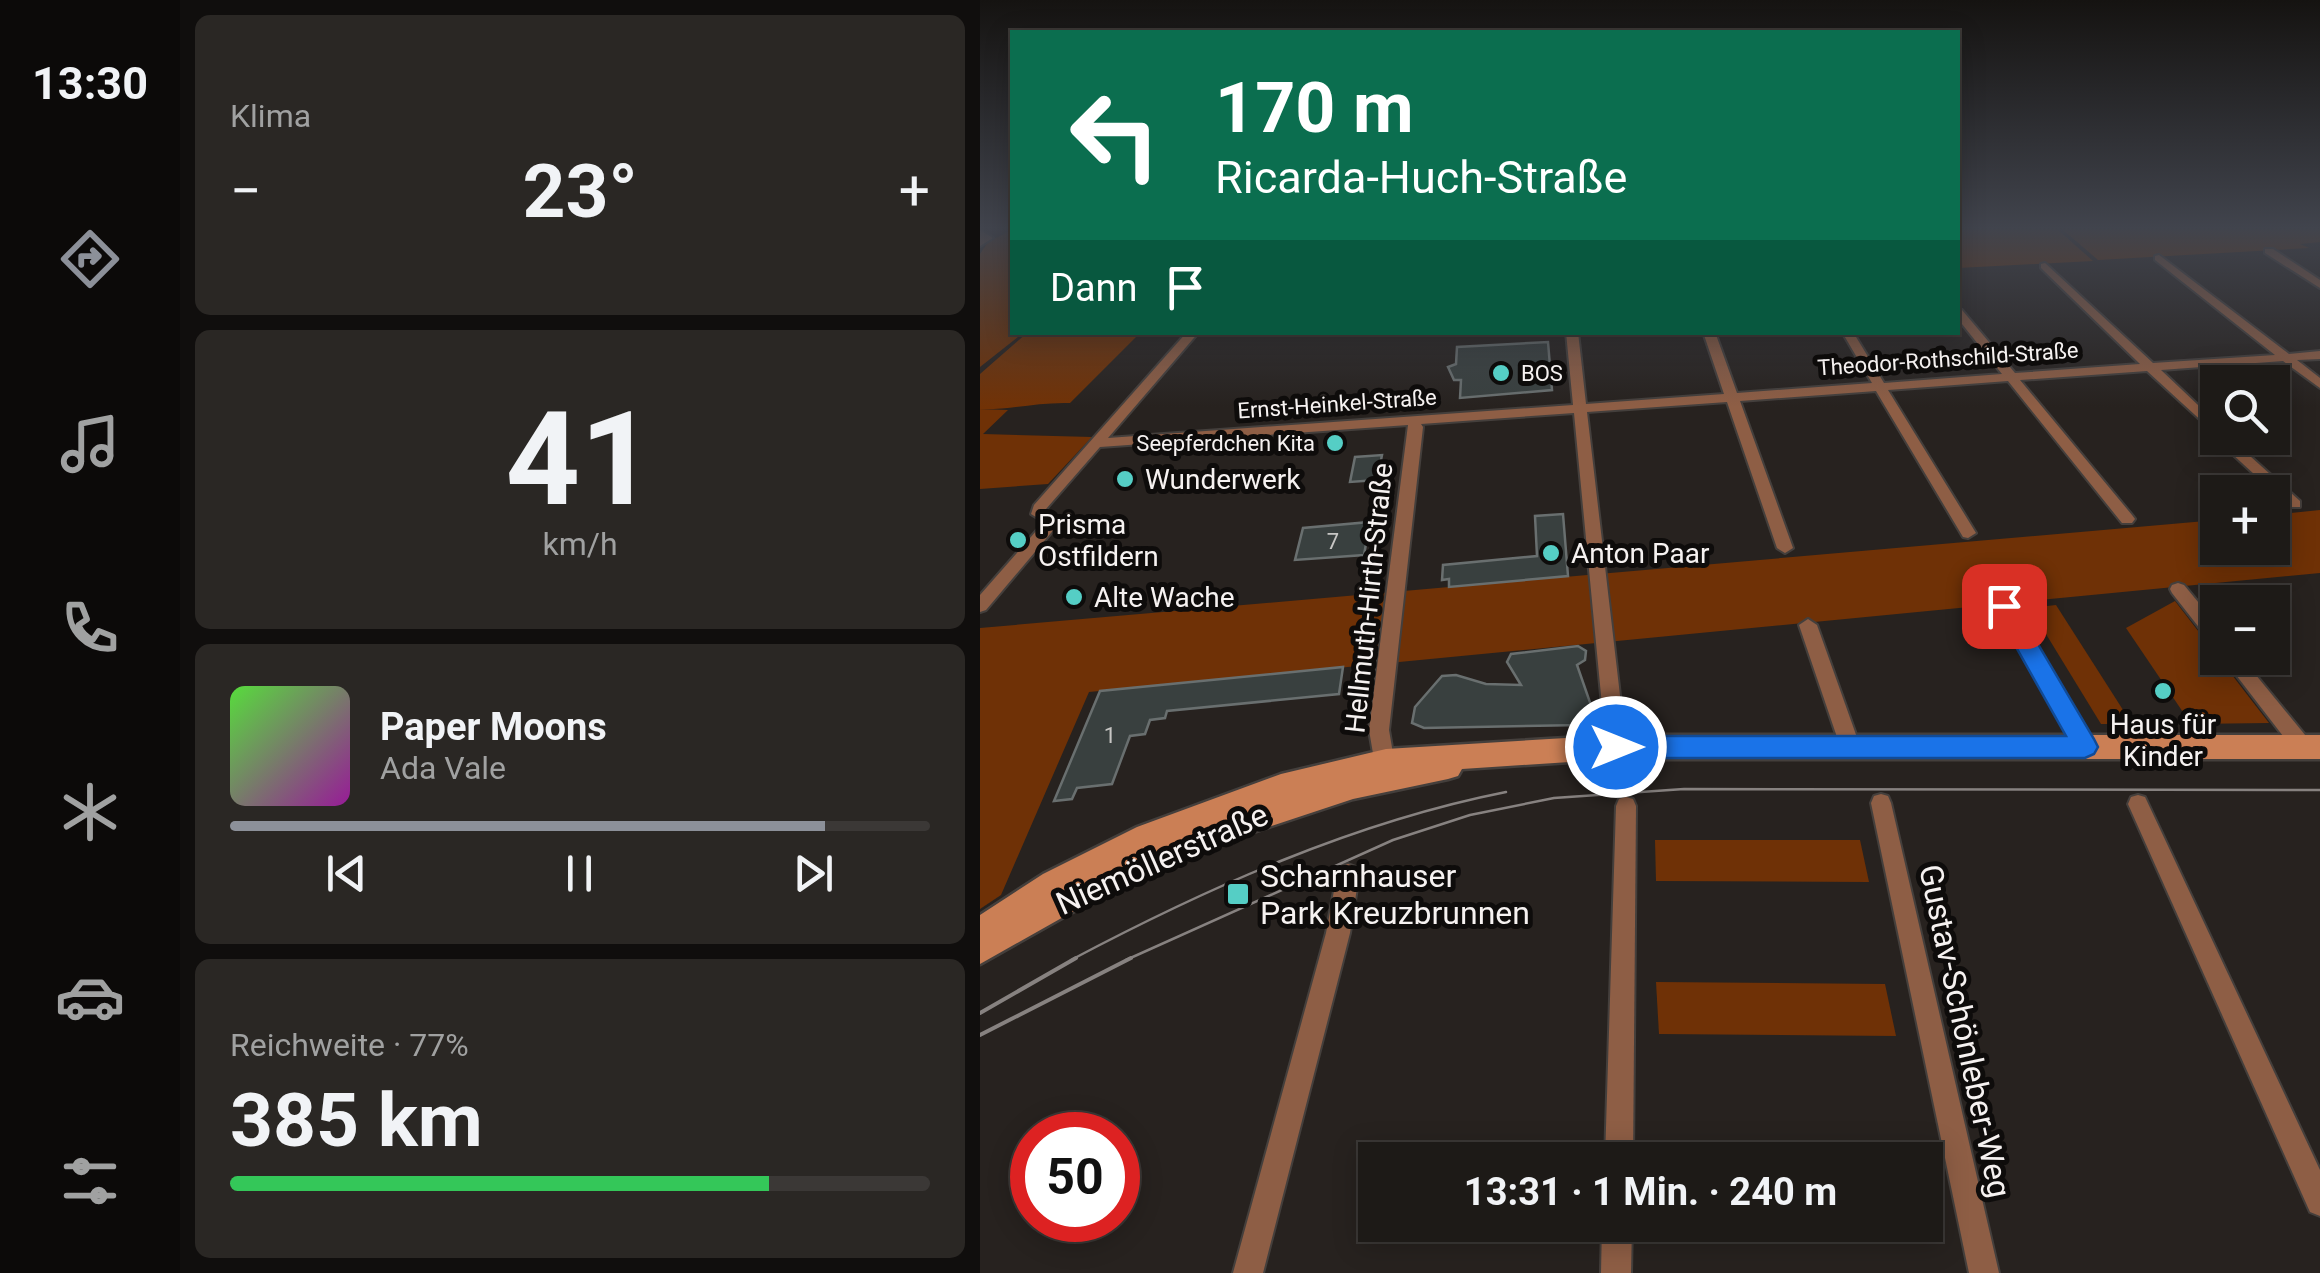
<!DOCTYPE html>
<html lang="de">
<head>
<meta charset="utf-8">
<style>
	:root { --surface:#1d1a17; --page:#2a2724; --text:#f1f3f6; --muted:#a0a1a1; --line:#3b3836; --accent:#8c9099 }
	body { margin:0; font-family:Roboto,sans-serif; background:var(--page); color:var(--text); height:100vh; display:flex; flex-direction:column; font-size:38px; white-space:nowrap }
	* { box-sizing:border-box; margin:0 }
	p { font-size:32px; color:var(--muted) }
	.icon { flex:none; width:55px; height:55px; fill:none; stroke:currentColor; stroke-width:2; stroke-linecap:round; stroke-linejoin:round }
	.map { position:relative; flex:1; overflow:hidden }
	.details { display:flex; flex-direction:column; gap:15px; padding:15px; background:#100e0d; width:800px }
	.details>* { flex:none }
	.banner { position:absolute; left:30px; top:30px; width:950px; height:305px; border-radius:0px; box-shadow:0 5px 25px #0003,0 0 0 2px var(--line); background:#0b6e4f; color:#fff; overflow:hidden }
	.tools { position:absolute; left:1220px; top:365px; display:grid; gap:20px }
	.tools a { display:grid; place-items:center; width:90px; height:90px; border-radius:0px; background:var(--surface); box-shadow:0 5px 25px #0003,0 0 0 2px var(--line); font-size:50px }
	.speed { position:absolute; left:30px; top:1112px; display:flex; gap:20px; font-size:50px; font-weight:700; text-align:center }
	.speed>* { display:grid; place-content:center; width:130px; height:130px; border-radius:50%; background:var(--surface); box-shadow:0 5px 25px #0003,0 0 0 2px var(--line); line-height:1 }
	.speed .limit { border:15px solid #d22; background:#fff; color:#111 }
	.pin { position:absolute; display:grid; place-items:center; width:85px; height:85px; color:#fff; margin:-42px; border-radius:20px; box-shadow:0 5px 15px #0006 }
	.me { position:absolute; width:110px; margin:-55px; rotate:90deg; stroke-linejoin:round; filter:drop-shadow(0 0 8px #0008) }
	.turn { display:flex; align-items:center; gap:35px; height:210px; padding:0 40px; font-size:45px }
	.turn .icon { width:130px; height:130px; stroke-width:2.5 }
	.turn b { display:block; font-size:70px; line-height:85px }
	.then { display:flex; align-items:center; height:95px; padding:0 40px; background:#0003; gap:20px; font-size:38px }
	.big { font-size:75px; font-weight:700; line-height:1.1 }
	.details .tile { flex:1; display:flex; flex-direction:column; justify-content:center; gap:15px; min-width:0; padding:0 35px; border-radius:15px; background:var(--page) }
	.details .dial { align-items:center; gap:0 }
	.dial b { font-size:130px; line-height:1 }
	.song { display:flex; align-items:center; gap:30px }
	.cover { width:120px; height:120px; border-radius:15px; background:linear-gradient(135deg,hsl(110 70% 55%),hsl(300 70% 35%)) }
	.played { height:10px; border-radius:5px; background:linear-gradient(90deg,var(--accent) 85%,var(--line) 85%) }
	.keys { display:flex; justify-content:space-around; direction:ltr }
	.heat { display:flex; justify-content:space-between; align-items:center; font-size:55px; direction:ltr }
	.charge { height:15px; border-radius:8px; background:linear-gradient(90deg,#34c759 77%,var(--line) 0) }
	.trip { position:absolute; left:378px; top:1142px; width:585px; height:100px; border-radius:0px; background:var(--surface); box-shadow:0 5px 25px #0003,0 0 0 2px var(--line); font-weight:700; line-height:100px; text-align:center }
	main { display:flex; flex:1; min-height:0 }
	.tabs { display:flex; flex-direction:column; width:180px; justify-content:space-around; align-items:center; background:#0c0a09; color:var(--muted) }
	.tabs .icon { width:70px; height:70px }
	.tabs .on { color:var(--accent) }
	.tabs b { font-size:45px; color:var(--text) }
	.map>svg:first-child { display:block }
</style>
</head>
<body>
<main>
<nav class="tabs">
<b>13:30</b>
<svg class="icon on" aria-label="directions" viewBox="0 0 24 24"><path d="M12 3l9 9-9 9-9-9zM9 14v-3h6M13 9l2 2-2 2"/></svg>
<svg class="icon" aria-label="music" viewBox="0 0 24 24"><path d="M9 18V5l10-2v13"/><circle cx="6" cy="18" r="3"/><circle cx="16" cy="16" r="3"/></svg>
<svg class="icon" aria-label="phone" viewBox="0 0 24 24"><path d="M5 4h4l2 5-3 2q2 4 5 5l2-3 5 2v4C11 20 4 13 5 4z"/></svg>
<svg class="icon" aria-label="climate" viewBox="0 0 24 24"><path d="M12 3v18M4 7l16 10M4 17L20 7"/></svg>
<svg class="icon" aria-label="car" viewBox="0 0 24 24"><path d="M5 17H2v-5l4-1 3-4h7l3 4 3 1v5h-3M9 17h6M6 11h13"/><circle cx="7" cy="17" r="2"/><circle cx="17" cy="17" r="2"/></svg>
<svg class="icon" aria-label="filters" viewBox="0 0 24 24"><path d="M4 7h16M4 17h16"/><circle cx="9" cy="7" r="2"/><circle cx="15" cy="17" r="2"/></svg>
</nav>
<section class="details">
<div class="tile"><p>Klima</p>
<div class="heat"><a>−</a><b class="big">23°</b><a>+</a></div>
</div>
<div class="tile dial"><b>41</b><p>km/h</p></div>
<div class="tile">
<div class="song"><i class="cover"></i><div><b>Paper Moons</b><p>Ada Vale</p></div></div>
<div class="played"></div>
<div class="keys"><svg class="icon" aria-label="previous" viewBox="0 0 24 24"><path d="M18 5L8 12l10 7zM5 5v14"/></svg><svg class="icon" aria-label="pause" viewBox="0 0 24 24"><path d="M8 5v14M16 5v14"/></svg><svg class="icon" aria-label="next" viewBox="0 0 24 24"><path d="M6 5l10 7-10 7zM19 5v14"/></svg></div>
</div>
<div class="tile"><p>Reichweite · 77%</p><b class="big">385 km</b><div class="charge"></div></div>
</section>
<div class="map">
<svg width="1340" height="1273" viewBox="0 0 1340 1273">
	<rect width="100%" height="100%" fill="#27221f"/>
	<g fill="#6f3106">
		<path d="M978,229H1077L1113,261L978,268Z"/>
		<path d="M1082,229H1340V242L1320,244L1329,248L1118,260Z"/>
		<path d="M32,230V332L43,333L0,367V254L8,242Z"/>
		<path d="M0,409L28,410L3,434L112,437L68,484L0,489Z"/>
		<path d="M1340,510V573L109,692L21,895L0,909V628L1237,520L1238,548H1292L1293,515Z"/>
		<path d="M1195,601L1289,723L1211,724L1146,628Z"/>
		<path d="M1076,605L1152,724H1121L1050,608Z"/>
		<path d="M675,840H880L889,882L676,881Z"/>
		<path d="M676,982L905,984L916,1036L679,1034Z"/>
	</g>
	<path fill="#713206" d="M47,333V332L160,333L90,403C57,402 31,410 0,409V374Z"/>
	<g fill="#39403f" stroke="#696f6f" stroke-width="2.5">
		<path d="M568,342L572,390L480,398L481,380H474L468,367L476,364L477,347Z"/>
		<path d="M402,455L397,480L370,482L375,457Z"/>
		<path d="M583,514L588,576L469,587V579L462,580L463,565L557,556L555,516Z"/>
		<path d="M390,522L384,555L315,560L323,528Z"/>
		<path d="M598,646L606,651L605,660L597,665L613,711L603,725L444,728L432,723L435,707L462,676L476,675L506,684L541,685L527,662L531,654Z"/>
		<path d="M363,667L359,694L187,711L185,718L170,720L165,734L150,736L132,784L97,788L92,799L74,801L120,691Z"/>
	</g>
	<g fill="none" stroke-linecap="round" stroke-linejoin="round">
		<g stroke="#443f3c" stroke-width="4">
			<g id="street">
				<path d="M0,230L13,238L0,246Z"/>
				<path d="M1285,249H1293L1340,280V288L1285,253Z"/>
				<path d="M1179,255L1309,354L1340,351V359L1317,360L1340,378V388L1303,361L1181,370L1238,424V436L1167,371L1040,380L1152,515L1155,519L1152,523H1142L1028,381L908,390L996,533L988,538L983,537L896,391L760,401L813,548L805,553L797,548L747,402L607,412L646,747L643,753L636,755L629,753L626,747L594,413L441,424L443,427L409,730L416,771L413,777L406,780L399,777L396,771L389,730L428,425L120,447L66,509L80,518L76,527L6,610L0,612V595L64,522L51,514L54,505L207,332H219L128,438L593,405L586,332H598L606,404L744,394L723,332H735L757,393L892,383L862,332H873L904,383L1022,374L978,319V309L982,310L1035,373L1160,364L1061,268V264L1065,263L1173,363L1295,355L1175,260V256Z"/>
				<path d="M1238,436L1250,438L1320,501V507H1310L1238,441Z"/>
				<path d="M1198,583L1204,585L1238,626V645L1232,644L1192,593L1190,589L1192,585Z"/>
				<path d="M1024,600L1030,602L1112,741L1115,747L1112,753L1105,755L1098,753L1016,606Z"/>
				<path d="M828,619L837,625L880,746L877,752L870,754L863,752L860,746L819,625Z"/>
				<path d="M1243,658H1262L1330,741L1333,747L1330,753L1323,755L1316,753Z"/>
				<path d="M901,794L908,796L911,803L1019,1273H989L891,803L894,796Z"/>
				<path d="M1158,795L1165,797L1340,1170V1216L1330,1212L1148,804L1151,797Z"/>
				<path d="M646,797L653,799L656,806L653,1160H625L636,806L639,799Z"/>
				<path d="M368,864L376,867L379,875L370,933L283,1273H253L346,933L357,875L360,867Z"/>
				<path d="M622,1225H652L651,1273H621Z"/>
			</g>
		</g>
		<g stroke="#443f3c" stroke-width="5">
			<path id="secondary" d="M636,735H1340V759H636L482,769L478,776L468,779L373,799L228,847L94,911L0,964V915L63,874L157,827L301,774L406,749Z"/>
		</g>
		<use href="#street" fill="#8e5e45" fill-rule="evenodd"/>
		<use href="#secondary" fill="#cb7f55" fill-rule="evenodd"/>
		<g stroke="#878280" stroke-width="2.5">
			<path d="M91,960C227,888 374,822 526,792"/>
			<path d="M146,960L413,840L490,815L574,798L704,789L1340,790"/>
		</g>
		<g stroke="#878280" stroke-width="4">
			<path d="M0,1013L96,958"/>
			<path d="M0,1035L151,958"/>
		</g>
	</g>
	<linearGradient id="sky" x2="0" y2="1"><stop stop-color="#151311"/><stop offset="0.56" stop-color="#41444d"/><stop offset="1" stop-color="#41444d" stop-opacity="0"/></linearGradient>
	<rect width="1340" height="407" fill="url(#sky)"/>
	<path fill="#1a73e8" stroke="#114b97" stroke-width="2.5" d="M1024,598L1032,600L1114,739L1118,747L1114,754L1105,758H636L627,754L623,747L627,739L636,736H1086L1013,606Z"/>
	<g fill="#55cec5" stroke="#0e0c0b" stroke-width="4">
		<circle cx="521" cy="373" r="10"/>
		<circle cx="355" cy="443" r="10"/>
		<circle cx="145" cy="479" r="10"/>
		<circle cx="38" cy="540" r="10"/>
		<circle cx="571" cy="553" r="10"/>
		<circle cx="94" cy="597" r="10"/>
		<circle cx="1183" cy="691" r="10"/>
		<rect x="246" y="882" width="24" height="24" rx="5"/>
	</g>
	<g text-anchor="middle" dominant-baseline="central" stroke-width="10" stroke-linejoin="round" paint-order="stroke">
		<g font-size="22" fill="#f6f2f1" stroke="#0e0c0b">
			<text transform="translate(968 359) rotate(-4)">Theodor-Rothschild-Straße</text>
			<text transform="translate(357 404) rotate(-4)">Ernst-Heinkel-Straße</text>
		</g>
		<g font-size="22" fill="#f6f2f1" stroke="#0e0c0b" text-anchor="start">
			<text x="541" y="373">BOS</text>
			<text x="335" y="443" text-anchor="end">Seepferdchen Kita</text>
		</g>
		<g font-size="22" fill="#c7c6c4">
			<text x="353" y="541">7</text>
			<text x="130" y="735">1</text>
		</g>
		<g font-size="28" fill="#f6f2f1" stroke="#0e0c0b" text-anchor="start">
			<text x="165" y="479">Wunderwerk</text>
			<text x="58" y="524">Prisma<tspan x="58" dy="32">Ostfildern</tspan></text>
			<text x="591" y="553">Anton Paar</text>
			<text x="114" y="597">Alte Wache</text>
			<text x="1183" y="724" text-anchor="middle">Haus für<tspan x="1183" dy="32">Kinder</tspan></text>
		</g>
		<g font-size="28" fill="#f6f2f1" stroke="#0e0c0b">
			<text transform="translate(389 598) rotate(-84)">Hellmuth-Hirth-Straße</text>
		</g>
		<g font-size="32" fill="#f6f2f1" stroke="#0e0c0b">
			<text transform="translate(182 859) rotate(-24)">Niemöllerstraße</text>
			<text transform="translate(985 1031) rotate(78)">Gustav-Schönleber-Weg</text>
		</g>
		<g font-size="32" fill="#f6f2f1" stroke="#0e0c0b" text-anchor="start">
			<text x="280" y="876">Scharnhauser<tspan x="280" dy="37">Park Kreuzbrunnen</tspan></text>
		</g>
	</g>
</svg>
<div class="tools">
<a><svg class="icon" aria-label="search" viewBox="0 0 24 24"><circle cx="10" cy="10" r="6"/><path d="M15 15l6 6"/></svg></a>
<a>+</a>
<a>−</a>
</div>
<div class="speed"><div class="limit">50</div></div>
<div class="pin" style="left:1024px;top:606px;background:#d93025"><svg class="icon" aria-label="arrive" viewBox="0 0 24 24"><path d="M6 21V4h12l-3 4 3 4H6"/></svg></div>
<svg class="me" style="left:636px;top:747px" viewBox="-20 -20 40 40"><circle r="17" fill="#1a73e8" stroke="#fff" stroke-width="3"/><path d="M0-11L8 9 0 5-8 9z" fill="#fff"/></svg>
<div class="trip">13:31 · 1 Min. · 240 m</div>
<div class="banner">
<div class="turn"><svg class="icon" aria-label="left" viewBox="0 0 24 24"><path d="M17 20v-9H6M10 6l-5 5 5 5"/></svg><div><b>170 m</b>Ricarda-Huch-Straße</div></div>
<div class="then">Dann<svg class="icon" aria-label="arrive" viewBox="0 0 24 24"><path d="M6 21V4h12l-3 4 3 4H6"/></svg></div>
</div>
</div>
</main>
</body>
</html>
